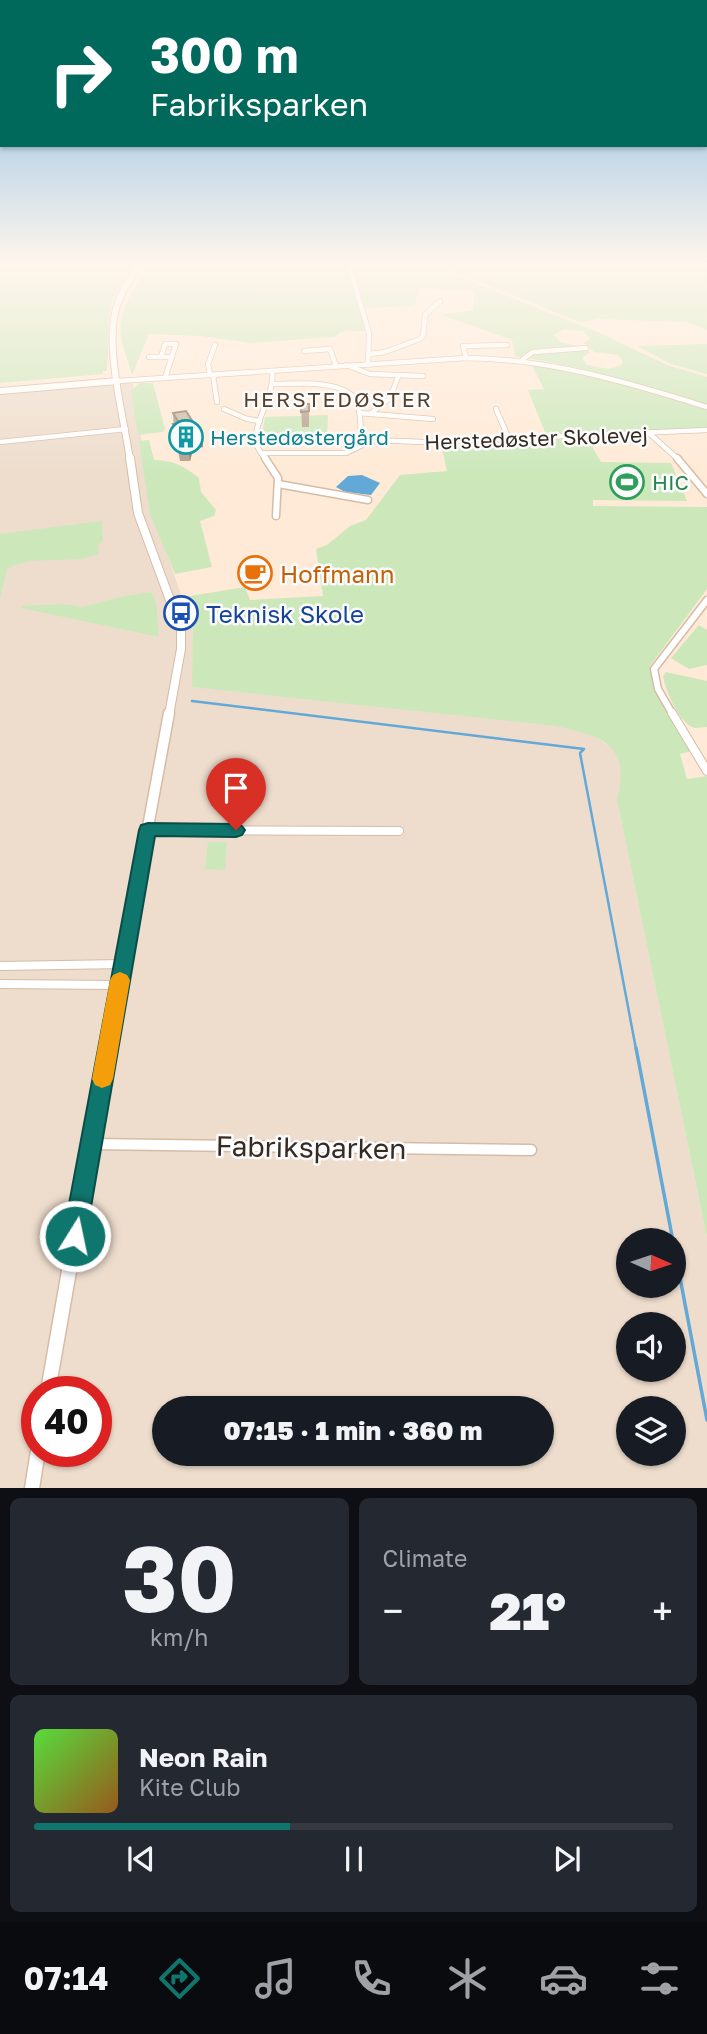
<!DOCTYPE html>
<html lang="en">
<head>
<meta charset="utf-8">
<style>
	:root { --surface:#171b24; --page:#242831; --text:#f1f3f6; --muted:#9ea1a6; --line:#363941; --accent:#0f766e }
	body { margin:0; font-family:"Golos Text",sans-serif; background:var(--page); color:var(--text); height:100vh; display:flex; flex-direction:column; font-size:26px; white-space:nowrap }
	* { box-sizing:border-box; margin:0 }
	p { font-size:23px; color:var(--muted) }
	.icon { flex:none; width:38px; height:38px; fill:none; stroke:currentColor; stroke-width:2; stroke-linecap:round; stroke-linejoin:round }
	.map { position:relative; height:1488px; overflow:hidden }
	.details { display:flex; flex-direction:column; gap:10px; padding:10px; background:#0d0f14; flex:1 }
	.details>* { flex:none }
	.hud { position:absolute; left:0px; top:0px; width:707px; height:147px; box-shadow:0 2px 5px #0004; background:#00695c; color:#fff; overflow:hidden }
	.needle { width:46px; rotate:93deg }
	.fabs { position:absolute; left:616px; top:1228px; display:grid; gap:14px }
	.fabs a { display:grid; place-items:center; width:70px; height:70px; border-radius:50%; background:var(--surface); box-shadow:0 2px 5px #0004; font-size:35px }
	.speed { position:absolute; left:21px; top:1376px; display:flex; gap:14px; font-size:35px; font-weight:700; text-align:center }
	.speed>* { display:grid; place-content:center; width:91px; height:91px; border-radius:50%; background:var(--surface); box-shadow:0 2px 5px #0004; line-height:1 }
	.speed .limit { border:10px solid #d22; background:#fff; color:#111 }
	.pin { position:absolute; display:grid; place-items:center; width:60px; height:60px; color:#fff; margin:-72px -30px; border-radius:50% 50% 50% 0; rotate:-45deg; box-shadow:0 0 7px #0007 }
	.pin .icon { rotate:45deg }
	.me { position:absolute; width:77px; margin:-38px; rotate:10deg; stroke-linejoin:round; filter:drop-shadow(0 0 5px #0008) }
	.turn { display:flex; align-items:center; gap:24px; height:147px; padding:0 35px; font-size:32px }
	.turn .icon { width:91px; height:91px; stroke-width:2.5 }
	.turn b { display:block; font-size:49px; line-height:60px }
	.big { font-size:52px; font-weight:800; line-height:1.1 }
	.details .tile { flex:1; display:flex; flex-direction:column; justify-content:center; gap:10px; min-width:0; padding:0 24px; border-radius:10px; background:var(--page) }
	.details .dial { align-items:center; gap:0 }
	.dial b { font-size:91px; line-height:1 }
	.song { display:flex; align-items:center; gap:21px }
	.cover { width:84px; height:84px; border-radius:10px; background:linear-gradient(135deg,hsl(110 70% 55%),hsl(30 70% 35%)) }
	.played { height:7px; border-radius:4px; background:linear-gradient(90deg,var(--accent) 40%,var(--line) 40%) }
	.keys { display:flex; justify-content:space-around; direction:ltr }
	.heat { display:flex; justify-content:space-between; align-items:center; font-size:38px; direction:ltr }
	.details .tiles { flex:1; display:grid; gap:10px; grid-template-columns:1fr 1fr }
	.tile:last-child { grid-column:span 2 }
	.trip { position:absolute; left:152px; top:1396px; width:402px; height:70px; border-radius:35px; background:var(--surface); box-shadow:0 2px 5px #0004; font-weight:800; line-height:70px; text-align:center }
	.tabs { display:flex; height:112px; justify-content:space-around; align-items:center; background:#090b0e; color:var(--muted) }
	.tabs .icon { width:49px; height:49px }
	.tabs .active { color:var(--accent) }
	.tabs b { font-size:32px; color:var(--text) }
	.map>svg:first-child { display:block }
</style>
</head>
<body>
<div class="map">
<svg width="707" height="1488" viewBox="0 0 707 1488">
	<rect width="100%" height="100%" fill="#ffead7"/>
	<path fill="#eeddcd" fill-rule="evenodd" d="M132,379L153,514L194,632L591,734L616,751L623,776L617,800L707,1238V1488H0V391ZM628,1241H674V1286H628ZM628,1325H674V1370H628ZM37,1391H96V1451H37ZM164,1409H542V1454H164ZM628,1409H674V1454H628Z"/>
	<g fill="#cce8bb">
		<path d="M0,265H136C98,311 112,319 107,371H103V374L0,383Z"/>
		<path d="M152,265H430L602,334L667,365L707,377V405L579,368L528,358L538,353L583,350L590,352L582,358L587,365L609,369L621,365L623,362L618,355L594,352L584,343L590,338L583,331L563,329L554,335L560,342L583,347L536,349L520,358L515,356L512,340L442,315L473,310L474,291L419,288L415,306L359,308L366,331L341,332L335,337L252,343L200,336L149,334L132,375C129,363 123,349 121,337C117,312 136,282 152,265Z"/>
		<path d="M438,265H707V330L686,322L598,319L580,322Z"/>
		<path d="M707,344V374L671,364L637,346Z"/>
		<path d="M530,362L577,370L707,408V428L547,437L528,390L544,389Z"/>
		<path d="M140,383H153L165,429L163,432L138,435L131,391Z"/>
		<path d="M328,415L327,437L288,438L270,447L260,444L265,417Z"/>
		<path d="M587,438L601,462L671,463L687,501L593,500V506L707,507V589L650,666L693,751L680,754L687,779L707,776V1238L617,800C631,745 604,737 556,726L192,687L193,625L184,597L245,587L250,600L323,596L316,549L327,545L350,526L366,520L400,475L447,471L441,444Z"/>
		<path d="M149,440L154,460C173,460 184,466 199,478L201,492L216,510L214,516L200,521L212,567L175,574L150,514L139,441Z"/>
		<path d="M102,521L103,540L98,545L99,554C69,566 35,553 7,569L0,599V534Z"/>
		<path d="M151,592L156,602L159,637L21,608L22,606L63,604L82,607L120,597Z"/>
		<path d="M699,625L707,630V665L689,669L671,658Z"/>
		<path d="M666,672L707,681V727C703,727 699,728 695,728C680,725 665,690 663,676Z"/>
		<path d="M208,842H227L225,870L205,869Z"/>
	</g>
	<path fill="#63a9d7" d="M362,475L380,483L371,495L345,492L336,487L348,476Z"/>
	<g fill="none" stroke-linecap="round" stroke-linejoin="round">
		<path stroke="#63a9d7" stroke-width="2.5" d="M192,701L584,749L580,753L636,1049"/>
		<g stroke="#63a9d7" stroke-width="3.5">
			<path d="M636,1048L673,1241"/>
			<path d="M674,1246L707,1420"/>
		</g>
		<g stroke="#d5bca6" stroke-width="6">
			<g id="street-far3">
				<path d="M349,265L369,333L368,364"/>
				<path d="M304,351L330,349L336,366"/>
				<path d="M370,354L385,352L420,339L423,336L425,315L440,301"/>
				<path d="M149,357H172"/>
				<path d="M161,357L165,344H176L165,378"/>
				<path d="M466,358L463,346L507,345"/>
				<path d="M523,359L533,352L586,348"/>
				<path d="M346,365L370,374L423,376"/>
				<path d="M210,375L208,364L215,345"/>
				<path d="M213,375L217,402"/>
				<path d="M118,381L466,358C550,359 627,382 707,407"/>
				<path d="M274,384C295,384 342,379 356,400C361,407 360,424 361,433L373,440L423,442L707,430"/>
				<path d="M224,409L247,419L260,421"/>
				<path d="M496,409L509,439"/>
				<path d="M359,413L433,419"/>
				<path d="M370,414L390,398L398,377"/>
				<path d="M650,434L679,460"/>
				<path d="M0,442L126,429"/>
				<path d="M262,453H346L373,440"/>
				<path d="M266,460C263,456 259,450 257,446C250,426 276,395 272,371"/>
			</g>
		</g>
		<g stroke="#d5bca6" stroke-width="9">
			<g id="street-far2">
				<path d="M265,458L278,478L276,516"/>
				<path d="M677,458L707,494"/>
				<path d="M278,484L368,500"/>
				<path d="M673,715L658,689L654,669L707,600"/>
			</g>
		</g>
		<g stroke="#d5bca6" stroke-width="10">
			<g id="street-far1">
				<path d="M672,713L707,771"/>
				<path d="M148,830L399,831"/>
				<path d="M0,966L123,964"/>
				<path d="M0,984L119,985"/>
			</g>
		</g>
		<g stroke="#d5bca6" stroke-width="13">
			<path id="street" d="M91,1144L531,1150"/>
		</g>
		<g stroke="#d5bca6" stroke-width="8">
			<g id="secondary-far3">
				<path d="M0,391L118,381"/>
				<path d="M130,460C124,419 106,352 115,313C119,295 129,280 140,265"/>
			</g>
		</g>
		<g stroke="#d5bca6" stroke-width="10">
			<path id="secondary-far2" d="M130,458L138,513L181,630V649L169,715"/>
		</g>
		<g stroke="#d5bca6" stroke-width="13">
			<path id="secondary-far1" d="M107,1049L169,713"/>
		</g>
		<g stroke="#d5bca6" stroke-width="17">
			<g id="secondary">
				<path d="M48,1391L108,1048"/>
				<path d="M32,1488L38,1451"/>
			</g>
		</g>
		<use href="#street-far3" stroke="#fff" stroke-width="4.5"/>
		<use href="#street-far2" stroke="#fff" stroke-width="6"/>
		<use href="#street-far1" stroke="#fff" stroke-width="8"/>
		<use href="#street" stroke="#fff" stroke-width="10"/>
		<use href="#secondary-far3" stroke="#fff" stroke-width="6"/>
		<use href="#secondary-far2" stroke="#fff" stroke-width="8"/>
		<use href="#secondary-far1" stroke="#fff" stroke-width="10"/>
		<use href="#secondary" stroke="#fff" stroke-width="14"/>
	</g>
	<g fill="#b59f8c">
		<path d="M301,404H309V427H302Z"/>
		<path d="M173,413L202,436L203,447L193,449L190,461H180L176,440L174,436Z"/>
	</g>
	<path fill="#938272" d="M202,436L203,447L193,449L190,461L188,449L191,438Z"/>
	<g fill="#d2b9a3" stroke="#938272" stroke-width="2">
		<path d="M301,404H309V411L301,412Z"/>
		<path d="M186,411L202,436L191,438L188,449H179L176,436H179L173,424L179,423L173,413Z"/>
	</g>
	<linearGradient id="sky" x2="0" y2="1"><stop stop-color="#73b0e1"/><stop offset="0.56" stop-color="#fff6ed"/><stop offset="1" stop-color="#fff6ed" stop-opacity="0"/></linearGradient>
	<rect width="707" height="473" fill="url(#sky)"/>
	<path fill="#0f766e" stroke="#0a4d48" stroke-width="2" d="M148,823L236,824L242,826L245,830L242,835L236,837L155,836L86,1236L83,1244L75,1247L67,1244L63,1236L139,830L141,825Z"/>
	<path fill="#f59e0b" d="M120,972L127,975L130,980L113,1079L110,1085L102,1088L95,1085L92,1079L110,980L113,975Z"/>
	<defs>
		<g id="building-ring" transform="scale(1.75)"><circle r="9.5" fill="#fbfbfb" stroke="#0f9aa8" stroke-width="1.5"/><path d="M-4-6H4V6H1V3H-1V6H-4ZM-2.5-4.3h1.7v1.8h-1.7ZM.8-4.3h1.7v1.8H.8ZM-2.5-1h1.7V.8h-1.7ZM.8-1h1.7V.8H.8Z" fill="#0f9aa8"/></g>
		<g id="stadium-ring" transform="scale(1.75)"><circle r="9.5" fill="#fbfbfb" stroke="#2e9e5b" stroke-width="1.5"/><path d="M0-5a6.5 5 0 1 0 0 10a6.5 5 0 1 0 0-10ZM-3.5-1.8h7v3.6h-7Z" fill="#2e9e5b"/></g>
		<g id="cafe-ring" transform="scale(1.75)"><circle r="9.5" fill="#fbfbfb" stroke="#e8710a" stroke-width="1.5"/><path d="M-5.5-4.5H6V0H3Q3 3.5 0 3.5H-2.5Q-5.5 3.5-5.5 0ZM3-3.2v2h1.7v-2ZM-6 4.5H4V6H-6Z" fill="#e8710a"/></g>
		<g id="bus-ring" transform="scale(1.75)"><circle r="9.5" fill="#fbfbfb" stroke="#1a4fb4" stroke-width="1.5"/><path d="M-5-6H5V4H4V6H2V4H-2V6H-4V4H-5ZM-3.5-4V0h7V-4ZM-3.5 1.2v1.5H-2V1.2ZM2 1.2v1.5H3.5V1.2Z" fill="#1a4fb4"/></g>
	</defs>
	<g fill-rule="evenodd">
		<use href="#building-ring" x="186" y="437"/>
		<use href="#stadium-ring" x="627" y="482"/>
		<use href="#cafe-ring" x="255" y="573"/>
		<use href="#bus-ring" x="181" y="613"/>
	</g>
	<g text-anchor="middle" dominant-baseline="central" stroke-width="5" stroke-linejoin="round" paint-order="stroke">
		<g font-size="21" letter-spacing="2" fill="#55412d" stroke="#fbfbfb">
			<text x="338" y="399">HERSTEDØSTER</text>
		</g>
		<g font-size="21" fill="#0d838f" stroke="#fbfbfb" text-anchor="start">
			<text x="210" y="437">Herstedøstergård</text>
		</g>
		<g font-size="21" fill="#352b22" stroke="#fbfbfb">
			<text transform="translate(536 438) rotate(-2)">Herstedøster Skolevej</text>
		</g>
		<g font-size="21" fill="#27864d" stroke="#fbfbfb" text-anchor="start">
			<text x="652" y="482">HIC</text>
		</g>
		<g font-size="24" fill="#c56008" stroke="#fbfbfb" text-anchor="start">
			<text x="280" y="573">Hoffmann</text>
		</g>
		<g font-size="24" fill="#164399" stroke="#fbfbfb" text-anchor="start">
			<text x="206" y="613">Teknisk Skole</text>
		</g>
		<g font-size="28" fill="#352b22" stroke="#fbfbfb">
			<text transform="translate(311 1147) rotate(1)">Fabriksparken</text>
		</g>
	</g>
</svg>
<div class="fabs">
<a><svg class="needle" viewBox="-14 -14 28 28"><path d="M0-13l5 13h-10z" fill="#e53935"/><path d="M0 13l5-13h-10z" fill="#9ea1a6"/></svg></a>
<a><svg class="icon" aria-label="sound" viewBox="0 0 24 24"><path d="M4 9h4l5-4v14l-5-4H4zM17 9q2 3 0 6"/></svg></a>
<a><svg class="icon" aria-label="layers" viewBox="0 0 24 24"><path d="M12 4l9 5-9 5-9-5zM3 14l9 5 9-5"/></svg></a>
</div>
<div class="speed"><div class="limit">40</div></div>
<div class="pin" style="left:236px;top:830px;background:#d93025"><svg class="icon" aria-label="arrive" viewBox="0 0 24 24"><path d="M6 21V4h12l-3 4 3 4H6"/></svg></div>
<svg class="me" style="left:75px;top:1236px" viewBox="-20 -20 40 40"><circle r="17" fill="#0f766e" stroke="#fff" stroke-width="3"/><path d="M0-11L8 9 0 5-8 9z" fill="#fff"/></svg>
<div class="trip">07:15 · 1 min · 360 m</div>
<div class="hud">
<div class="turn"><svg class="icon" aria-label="right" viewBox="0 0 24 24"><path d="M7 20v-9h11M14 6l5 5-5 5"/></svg><div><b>300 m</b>Fabriksparken</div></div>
</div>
</div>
<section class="details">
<div class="tiles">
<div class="tile dial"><b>30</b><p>km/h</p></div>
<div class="tile"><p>Climate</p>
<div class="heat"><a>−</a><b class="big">21°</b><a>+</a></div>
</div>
<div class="tile">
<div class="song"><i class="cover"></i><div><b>Neon Rain</b><p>Kite Club</p></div></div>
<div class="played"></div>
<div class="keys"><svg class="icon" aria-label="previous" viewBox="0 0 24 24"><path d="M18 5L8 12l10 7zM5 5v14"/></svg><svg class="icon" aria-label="pause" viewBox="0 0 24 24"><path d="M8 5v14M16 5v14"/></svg><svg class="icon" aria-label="next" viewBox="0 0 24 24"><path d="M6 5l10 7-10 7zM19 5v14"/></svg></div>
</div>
</div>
</section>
<nav class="tabs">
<b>07:14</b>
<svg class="icon active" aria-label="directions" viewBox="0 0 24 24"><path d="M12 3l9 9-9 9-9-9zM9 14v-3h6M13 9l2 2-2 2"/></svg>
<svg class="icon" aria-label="music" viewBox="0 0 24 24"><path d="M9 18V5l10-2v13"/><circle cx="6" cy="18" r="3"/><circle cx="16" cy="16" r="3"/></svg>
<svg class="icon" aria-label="phone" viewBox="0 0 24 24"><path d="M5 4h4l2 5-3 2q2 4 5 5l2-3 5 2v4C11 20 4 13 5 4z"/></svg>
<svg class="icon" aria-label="climate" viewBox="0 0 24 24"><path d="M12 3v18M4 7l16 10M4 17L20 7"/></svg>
<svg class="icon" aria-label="car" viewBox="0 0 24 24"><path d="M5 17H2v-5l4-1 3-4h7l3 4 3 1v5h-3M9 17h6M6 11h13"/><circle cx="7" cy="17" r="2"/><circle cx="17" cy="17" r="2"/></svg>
<svg class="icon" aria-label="filters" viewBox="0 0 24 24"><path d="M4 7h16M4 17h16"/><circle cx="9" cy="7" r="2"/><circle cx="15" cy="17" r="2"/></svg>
</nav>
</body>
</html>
